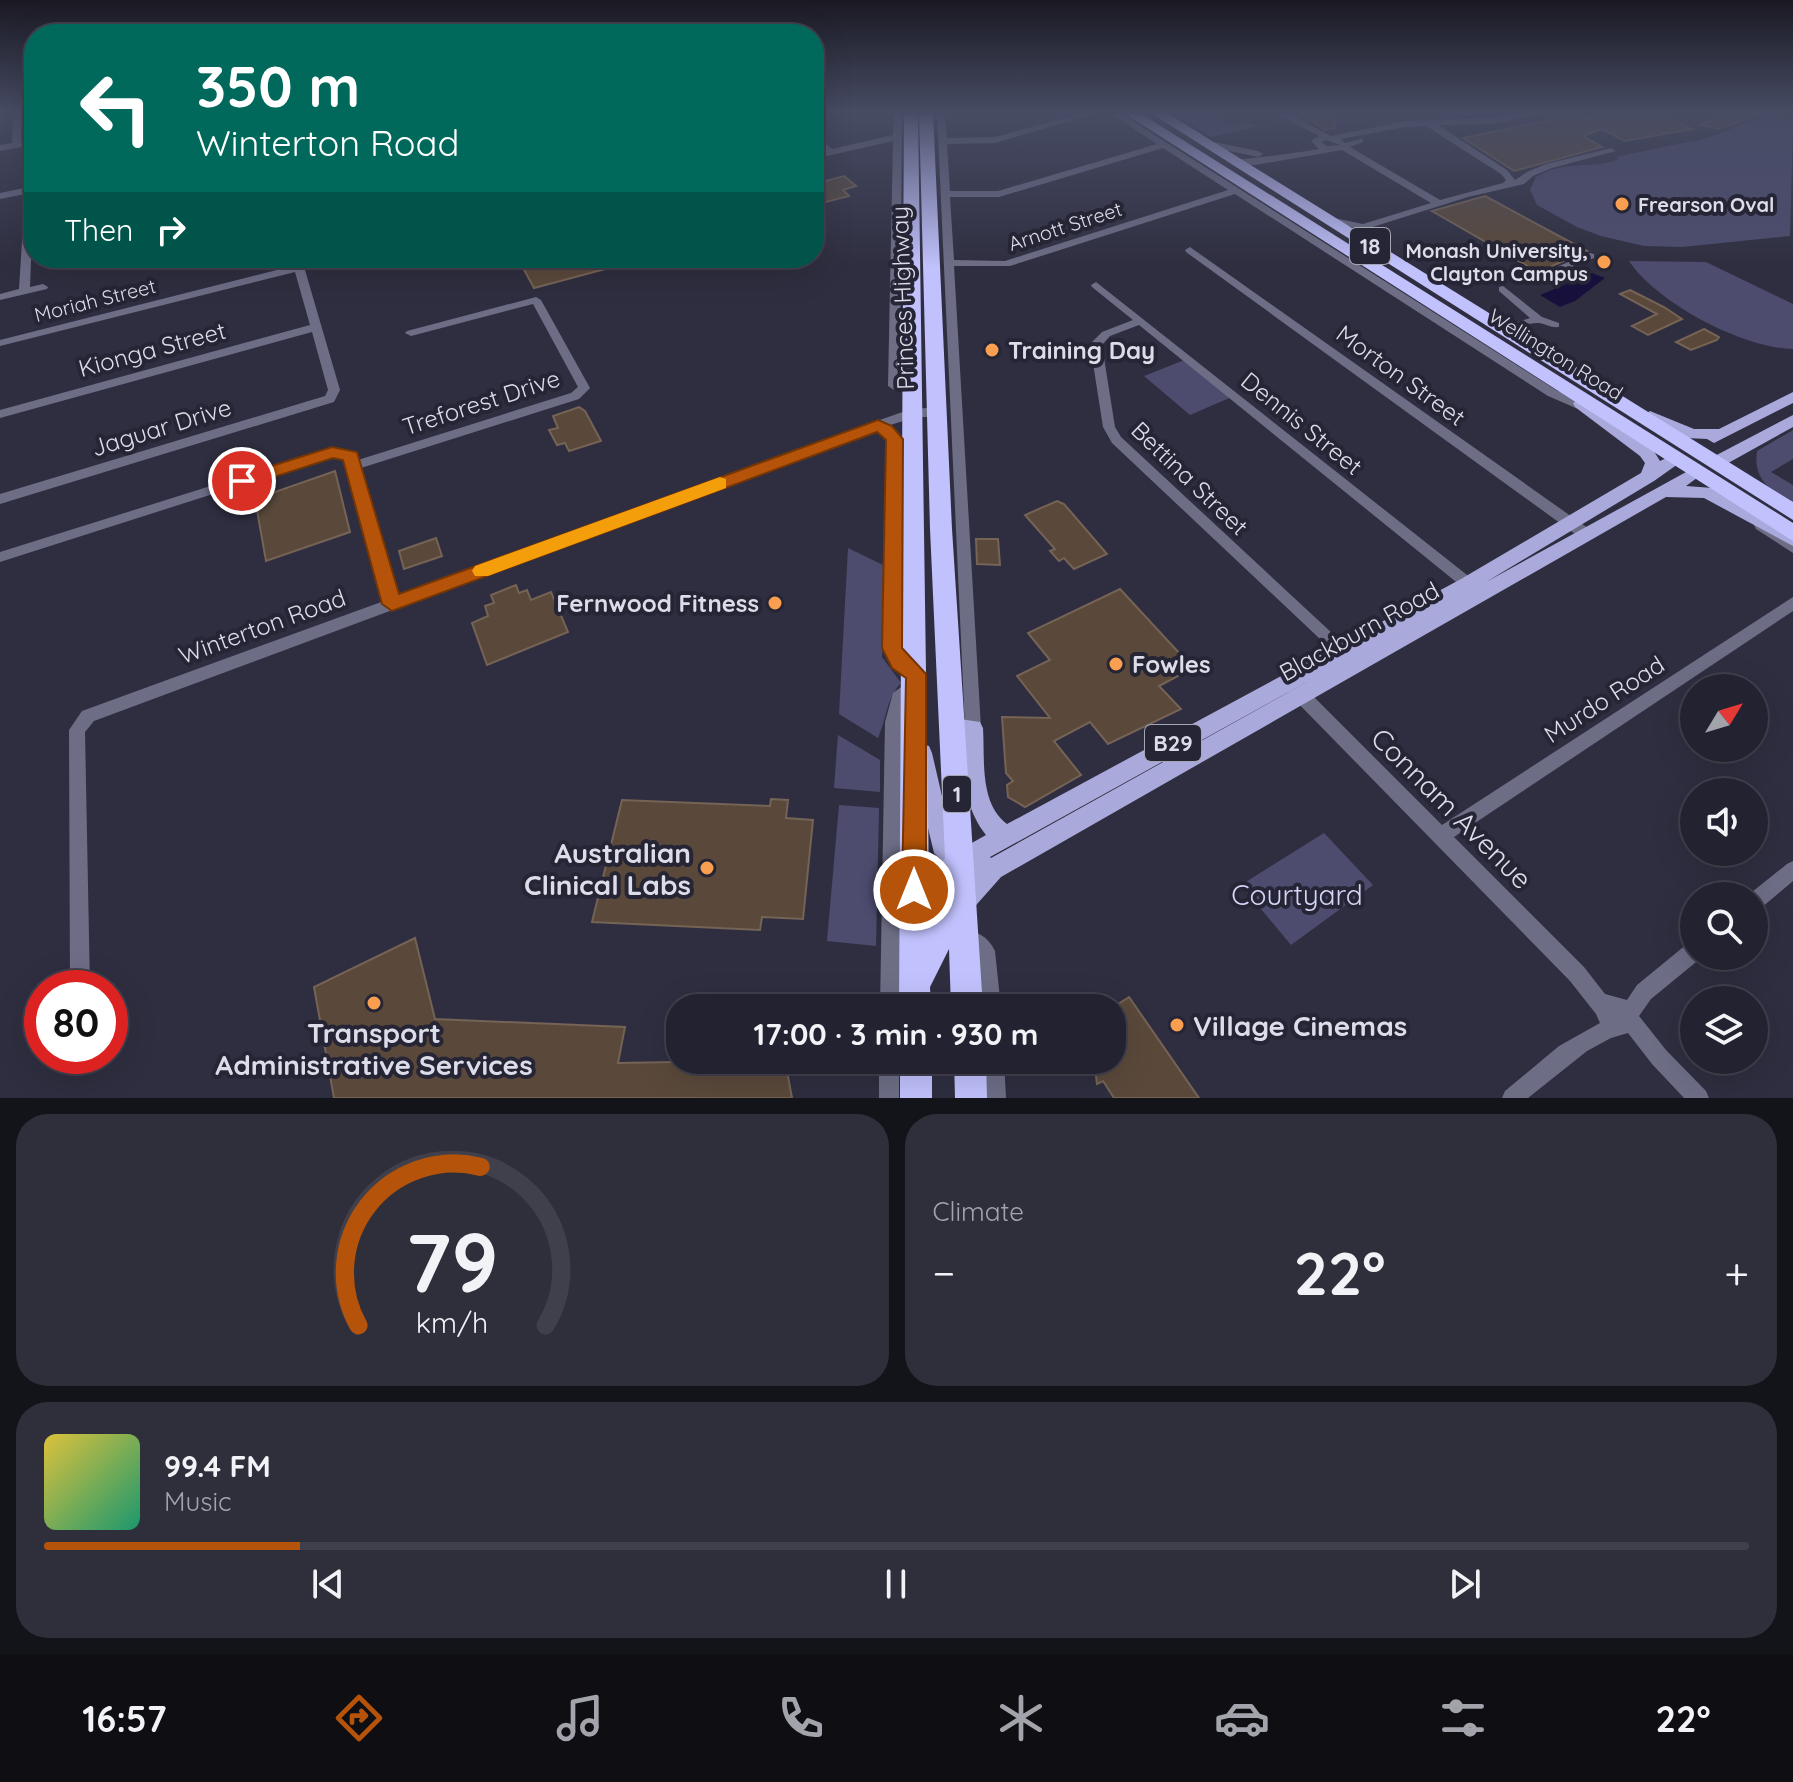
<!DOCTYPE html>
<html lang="en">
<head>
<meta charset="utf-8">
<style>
	:root { --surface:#232230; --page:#2f2f3c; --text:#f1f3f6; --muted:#a3a4ab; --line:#403f4c; --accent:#b45309 }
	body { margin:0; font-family:Quicksand,sans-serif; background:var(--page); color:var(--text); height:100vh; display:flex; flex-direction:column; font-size:30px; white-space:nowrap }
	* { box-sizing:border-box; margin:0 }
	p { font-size:26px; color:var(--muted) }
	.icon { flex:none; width:44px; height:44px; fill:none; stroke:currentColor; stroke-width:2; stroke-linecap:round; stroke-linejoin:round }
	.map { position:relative; height:1098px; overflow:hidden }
	.details { display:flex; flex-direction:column; gap:16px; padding:16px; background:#13131a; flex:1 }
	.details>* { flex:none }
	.hud { position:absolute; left:24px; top:24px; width:800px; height:244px; border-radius:32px; box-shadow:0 8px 32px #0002,0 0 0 2px var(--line); background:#00695c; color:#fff; overflow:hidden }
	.needle { width:52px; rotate:52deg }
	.tools { position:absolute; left:1680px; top:674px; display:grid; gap:16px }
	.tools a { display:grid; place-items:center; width:88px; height:88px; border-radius:50%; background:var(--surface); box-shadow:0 8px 32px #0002,0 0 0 2px var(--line); font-size:40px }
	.speed { position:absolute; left:24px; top:970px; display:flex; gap:16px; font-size:40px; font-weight:700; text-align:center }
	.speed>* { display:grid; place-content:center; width:104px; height:104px; border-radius:50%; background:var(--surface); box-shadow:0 8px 32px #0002,0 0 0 2px var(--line); line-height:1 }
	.speed .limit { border:12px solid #d22; background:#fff; color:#111 }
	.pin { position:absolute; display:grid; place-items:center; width:68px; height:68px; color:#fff; margin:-34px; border:4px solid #fff; border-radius:50%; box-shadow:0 2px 8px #0007 }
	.me { position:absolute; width:88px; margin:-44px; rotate:0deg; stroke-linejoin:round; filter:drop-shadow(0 0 6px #0008) }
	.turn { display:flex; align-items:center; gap:28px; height:168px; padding:0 40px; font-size:36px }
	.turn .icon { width:104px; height:104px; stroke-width:2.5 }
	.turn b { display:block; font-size:56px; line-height:68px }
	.then { display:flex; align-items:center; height:76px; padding:0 40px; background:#0003; gap:16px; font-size:30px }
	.big { font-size:60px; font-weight:800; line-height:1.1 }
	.details .widget { flex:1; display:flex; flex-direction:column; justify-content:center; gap:12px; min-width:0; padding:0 28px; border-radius:32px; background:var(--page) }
	.details .dial { align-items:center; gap:0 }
	.dial svg { height:208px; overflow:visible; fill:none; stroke:var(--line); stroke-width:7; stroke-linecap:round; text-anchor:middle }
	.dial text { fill:var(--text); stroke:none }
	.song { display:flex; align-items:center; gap:24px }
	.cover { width:96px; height:96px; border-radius:12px; background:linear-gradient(135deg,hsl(50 70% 55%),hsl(160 70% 35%)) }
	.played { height:8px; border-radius:4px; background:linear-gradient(90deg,var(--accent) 15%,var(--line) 15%) }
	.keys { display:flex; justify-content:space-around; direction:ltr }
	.heat { display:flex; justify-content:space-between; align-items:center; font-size:44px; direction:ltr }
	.details .tiles { flex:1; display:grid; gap:16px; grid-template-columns:1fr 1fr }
	.widget:last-child { grid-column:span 2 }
	.trip { position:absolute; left:666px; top:994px; width:460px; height:80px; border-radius:32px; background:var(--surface); box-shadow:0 8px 32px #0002,0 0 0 2px var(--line); font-weight:800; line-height:80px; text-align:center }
	.menu { display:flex; height:128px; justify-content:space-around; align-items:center; background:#0e0e13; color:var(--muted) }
	.menu .icon { width:56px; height:56px }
	.menu .active { color:var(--accent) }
	.menu b { font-size:36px; color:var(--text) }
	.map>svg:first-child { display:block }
</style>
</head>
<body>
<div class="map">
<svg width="1793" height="1098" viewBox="0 0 1793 1098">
	<rect width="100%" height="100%" fill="#2f2e40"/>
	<g fill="#4d4c6f">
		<path d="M1173,113H1232L1219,118L1233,127L1244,121L1257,126L1211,137Z"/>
		<path d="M1768,115L1793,121L1790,236L1682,247L1644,246L1601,236L1577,227L1537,205L1530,190L1536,177C1566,159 1593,170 1619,159L1615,157L1707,138Z"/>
		<path d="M1629,261L1706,262L1793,304V349C1742,348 1657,303 1629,261Z"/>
		<path d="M1187,359L1234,396L1190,415L1144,376Z"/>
		<path d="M1793,430V459L1771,472L1793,485V504C1770,490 1753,480 1757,451Z"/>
		<path d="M848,548L883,565L882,657L901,683C886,699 887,718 878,738L839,714Z"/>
		<path d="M838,735L880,760V792L834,788Z"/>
		<path d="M839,805L879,808L876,946L827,941Z"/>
		<path d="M1324,833L1373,885L1291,945L1241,885Z"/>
	</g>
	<path fill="#17103d" d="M1592,273L1605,278L1575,301L1560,307L1540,295Z"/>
	<g fill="#5a493b" stroke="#756355" stroke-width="2">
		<path d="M1300,113H1313L1325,121V113H1333L1335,128L1325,130Z"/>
		<path d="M1620,113H1658L1692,129L1625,141L1602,129L1583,136L1602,147L1514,171L1463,138L1570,116L1590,119Z"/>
		<path d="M1734,113H1762L1719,129L1700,125Z"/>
		<path d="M844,176L856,186L843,190L849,196L814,205V184Z"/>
		<path d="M1485,196L1587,251L1538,272L1432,211Z"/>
		<path d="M552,258H634L635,261L534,288L522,266Z"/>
		<path d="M1630,290L1664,307L1682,319L1648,335L1632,326L1657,314L1620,294Z"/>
		<path d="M1704,329L1719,337L1717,340L1691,350L1676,342Z"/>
		<path d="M579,407L585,411L601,441L569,451L565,443L557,445L549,430L558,428L553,416Z"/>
		<path d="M335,471L350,532L266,561L255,499Z"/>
		<path d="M1057,501L1064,504L1107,554L1074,569L1064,558L1059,561L1050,551L1055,549L1025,515Z"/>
		<path d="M436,538L442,556L404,569L399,551Z"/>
		<path d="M976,539H998L1000,565L977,564Z"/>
		<path d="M516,585L519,593L527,590L531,600L551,592L568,632L487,665L472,623L488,616L485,606L494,603L491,595Z"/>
		<path d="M1120,589L1193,668L1159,686L1181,709L1108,744L1090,722L1054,741L1081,775L1025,807L1008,797L1007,785L1013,781L1006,773L1002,717L1050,718L1017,676L1050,660L1028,633Z"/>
		<path d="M771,799L788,800L786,818L813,820L803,919L762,917L760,930L592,922L622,800L770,806Z"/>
		<path d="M415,938L435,1019L625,1027L618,1063L785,1060L792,1098H334L314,987Z"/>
		<path d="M1129,997L1199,1098H1114L1103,1081L1097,1084L1094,1060H1112V1008Z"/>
	</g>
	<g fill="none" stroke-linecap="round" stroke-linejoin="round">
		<g fill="#6d6e86" fill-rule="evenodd">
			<path d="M13,113H21V142L34,139V145L0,151V145L12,143Z"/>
			<path d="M894,113H902L900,386L894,390L888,386L893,141L814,159V153L824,151L814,142V134L832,149L893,135Z"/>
			<path d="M937,113H945L947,138L995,137L1082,113H1096L995,143L947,144L950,191H998L1157,144L1110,113H1120L1556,390L1593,406L1595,409L1593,412H1585L1548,396L1235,194L1010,266H954L981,728L979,733L973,735L967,733L965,728ZM1163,148L1228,190L1005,261L954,260L950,197H999Z"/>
			<path d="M1276,113H1287L1331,136L1405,121L1490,118L1524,113H1545L1490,124L1438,125L1507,170L1515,180L1527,172L1546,164L1611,148L1616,151L1552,168L1533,176L1524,184L1468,197L1363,230L1329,221L1334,218L1363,224L1431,203L1342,150L1255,165L1233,164V160C1261,157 1290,154 1319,149L1311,141L1319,136ZM1426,126L1501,174L1506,180L1503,183L1440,200L1350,147L1363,142V138L1345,143L1341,139L1405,127ZM1326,140L1340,145L1327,146L1321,142Z"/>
			<path d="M1209,141L1258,151L1263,154L1258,157L1206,146V142Z"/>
			<path d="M34,186L30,287L43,284L48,287L47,289L0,300V294L19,289L25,194L0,199V193Z"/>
			<path d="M1190,247L1592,531L1594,535L1592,539H1582L1186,252L1185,250Z"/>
			<path d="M1590,253L1594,254V258L1544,278H1536L1535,276Z"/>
			<path d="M156,258H173L140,268L135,265Z"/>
			<path d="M322,258H339L308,268L303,265Z"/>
			<path d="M410,258H420L422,263L417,266L413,265Z"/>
			<path d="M293,266L305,270L340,390L334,402L0,504V494L325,396L328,390L312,332L0,418V410L310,325L295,272L0,346V340Z"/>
			<path d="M1096,282L1481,586L1483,590L1481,594H1471L1139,325L1110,336L1102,345L1115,427L1121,437L1347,647L1350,651L1347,655L1342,657L1337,655L1112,443L1103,427L1090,344L1102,332L1133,320L1092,287L1091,285Z"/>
			<path d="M1503,286L1542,317L1559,323V327C1551,328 1546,324 1539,323C1526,322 1512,333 1499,332V328L1530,318L1499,291V287Z"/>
			<path d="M536,297L541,300L590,388L579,399L361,468L397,596L874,422C893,416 926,400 944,413L938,417H916L887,426L901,439L900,648C906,660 917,663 923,674L918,679L923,685L906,702L901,722L900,1008H880L885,722L893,693L912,679L894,666L884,648L889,440L876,430L94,721L85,732L90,988H70L69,730L82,711L384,601L345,459L332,456L0,562V552L332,448L356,453L358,460L571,393L578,387L533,304L411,336L405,333L407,331Z"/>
			<path d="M1761,520L1793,541V553L1756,529L1754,525Z"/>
			<path d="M1793,597V611L1454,837L1584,967L1605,994L1627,1000L1637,985L1687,944L1694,941V956H1701V958L1651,999L1639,1016L1666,1050L1706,1091L1709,1098H1684L1652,1064L1628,1033L1611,1038L1587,1051L1528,1098H1502L1505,1091L1559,1046L1600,1023L1596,1014L1570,981L1290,695L1288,690L1290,685L1296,683L1302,685L1442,825Z"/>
			<path d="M1793,861V881L1761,908L1754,911V896H1747L1787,864Z"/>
			<path d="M961,930C976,930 988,936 995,951L1001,1008H981L976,956L968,948L954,946L952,939L954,932Z"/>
			<rect x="879" y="1060" width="20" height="38"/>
			<path d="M984,1060H1004L1006,1098H986Z"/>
		</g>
		<g fill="#a9a9db" fill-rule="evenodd">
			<path d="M1793,392V403L1714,443L1707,439L1686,438L1644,420L1642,416L1650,411L1694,429H1719Z"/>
			<path d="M1581,398L1652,448L1660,461L1677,453L1685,459L1654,481L1486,582L1697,466L1705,472L1686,486L1713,488L1793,531V546L1704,498L1666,497L1001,877L970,912L962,916L954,912L950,904L972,876L951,870L934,853L910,753L913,746L921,744L929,746L932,753L952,839L961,849L986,835C963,806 963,772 963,736L946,733L943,727L946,721L953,718L980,722L983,728C985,759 979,803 1007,824L1461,579L1641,473L1645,463L1640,456L1575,407L1573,403ZM1314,678L991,858L990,857Z"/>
			<path d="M1793,415V427L1721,467L1715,469L1707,463L1709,459Z"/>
		</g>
		<g fill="#c1c1fd" fill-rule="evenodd">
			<path d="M904,113H918L929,881L945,858L930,529L919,113H933L952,529L983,1008H951L949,949L930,987L931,1008H899Z"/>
			<path d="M1124,113H1140L1793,523V541Z"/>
			<path d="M1151,113H1167L1793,502V520Z"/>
			<rect x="900" y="1060" width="32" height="38"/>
			<path d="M954,1060H986L987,1098H955Z"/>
		</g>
	</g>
	<linearGradient id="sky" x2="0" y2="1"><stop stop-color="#1a1923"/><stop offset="0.42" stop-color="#474c64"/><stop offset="1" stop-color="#474c64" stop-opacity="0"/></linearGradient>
	<rect width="1793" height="267" fill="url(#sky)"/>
	<path fill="#b45309" stroke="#753606" stroke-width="2" d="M878,420L892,426L903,439L902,648L926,674V890L923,898L914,902L906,898L902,890L906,678L892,668L882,648L886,440L877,432L392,611L382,604L343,460L333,458L242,487L233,481L236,477L332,447L357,452L399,594Z"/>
	<path fill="#f59e0b" d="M720,477L726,479V488L488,576H475L472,571L475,566Z"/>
	<g fill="#fa9f4f" stroke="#252536" stroke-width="3">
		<circle cx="1622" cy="204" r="8"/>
		<circle cx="1604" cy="262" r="8"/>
		<circle cx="992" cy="350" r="8"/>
		<circle cx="775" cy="603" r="8"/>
		<circle cx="1116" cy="664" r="8"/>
		<circle cx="707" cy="868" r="8"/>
		<circle cx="374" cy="1003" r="8"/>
		<circle cx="1177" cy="1025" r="8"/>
	</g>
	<g text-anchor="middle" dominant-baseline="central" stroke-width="8" stroke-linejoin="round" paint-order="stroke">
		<g font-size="20" font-weight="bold" fill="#dddde9" stroke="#252536" text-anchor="start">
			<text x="1638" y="204">Frearson Oval</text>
			<text x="1588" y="250" text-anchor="end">Monash University,<tspan x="1588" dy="23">Clayton Campus</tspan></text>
		</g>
		<g font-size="20" fill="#dddde9" stroke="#252536">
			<text transform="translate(1065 226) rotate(-18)">Arnott Street</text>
			<text transform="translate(95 300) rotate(-14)">Moriah Street</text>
			<text transform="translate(1556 354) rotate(32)">Wellington Road</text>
		</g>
		<g fill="#252536" stroke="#a6a6b3" stroke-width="2">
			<rect x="1350" y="228" width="40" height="36" rx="6"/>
			<rect x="1145" y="725" width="56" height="36" rx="6"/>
			<rect x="943" y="776" width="28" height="36" rx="6"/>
		</g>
		<g font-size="22" font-weight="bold" fill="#dddde9">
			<text x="1370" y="246">18</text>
			<text x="1173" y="743">B29</text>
			<text x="957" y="794">1</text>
		</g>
		<g font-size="24" fill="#dddde9" stroke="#252536">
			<text transform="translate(902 298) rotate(-92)">Princes Highway</text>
			<text transform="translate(152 349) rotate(-15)">Kionga Street</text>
			<text transform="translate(1401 375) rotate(36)">Morton Street</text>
			<text transform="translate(481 402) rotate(-18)">Treforest Drive</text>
			<text transform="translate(1302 423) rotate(39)">Dennis Street</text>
			<text transform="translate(161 427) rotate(-17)">Jaguar Drive</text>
			<text transform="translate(1190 478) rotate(44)">Bettina Street</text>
			<text transform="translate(262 626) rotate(-20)">Winterton Road</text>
			<text transform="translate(1359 631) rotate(-29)">Blackburn Road</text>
			<text transform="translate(1604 699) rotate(-33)">Murdo Road</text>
		</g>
		<g font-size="24" font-weight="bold" fill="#dddde9" stroke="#252536" text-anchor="start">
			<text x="1008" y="350">Training Day</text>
			<text x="759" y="603" text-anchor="end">Fernwood Fitness</text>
			<text x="1132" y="664">Fowles</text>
		</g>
		<g font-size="28" fill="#dddde9" stroke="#252536">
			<text transform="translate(1452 808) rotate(45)">Connam Avenue</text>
		</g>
		<g font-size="28" font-weight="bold" fill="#dddde9" stroke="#252536" text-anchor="end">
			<text x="691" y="852">Australian<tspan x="691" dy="32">Clinical Labs</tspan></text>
			<text x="1193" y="1025" text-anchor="start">Village Cinemas</text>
			<text x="374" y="1032" text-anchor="middle">Transport<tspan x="374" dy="32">Administrative Services</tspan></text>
		</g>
		<g font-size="28" fill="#d5d6f7" stroke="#252536">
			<text x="1297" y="894">Courtyard</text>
		</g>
	</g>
</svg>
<div class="tools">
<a><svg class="needle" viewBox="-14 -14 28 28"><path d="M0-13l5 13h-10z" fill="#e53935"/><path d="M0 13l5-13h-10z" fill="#a3a4ab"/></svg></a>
<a><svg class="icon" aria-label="sound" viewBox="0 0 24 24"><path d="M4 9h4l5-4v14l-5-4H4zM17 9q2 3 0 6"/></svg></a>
<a><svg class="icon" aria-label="search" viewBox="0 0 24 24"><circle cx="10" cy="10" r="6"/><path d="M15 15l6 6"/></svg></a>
<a><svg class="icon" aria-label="layers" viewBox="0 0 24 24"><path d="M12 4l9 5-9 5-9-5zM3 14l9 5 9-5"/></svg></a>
</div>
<div class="speed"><div class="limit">80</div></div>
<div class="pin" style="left:242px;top:481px;background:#d93025"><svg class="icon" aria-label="arrive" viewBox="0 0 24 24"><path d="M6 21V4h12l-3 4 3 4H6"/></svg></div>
<svg class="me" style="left:914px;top:890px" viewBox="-20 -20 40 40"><circle r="17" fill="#b45309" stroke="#fff" stroke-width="3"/><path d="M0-11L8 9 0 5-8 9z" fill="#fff"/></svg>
<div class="trip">17:00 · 3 min · 930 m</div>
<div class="hud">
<div class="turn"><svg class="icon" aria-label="left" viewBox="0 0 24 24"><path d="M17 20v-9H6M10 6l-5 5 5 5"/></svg><div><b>350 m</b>Winterton Road</div></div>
<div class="then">Then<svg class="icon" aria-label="right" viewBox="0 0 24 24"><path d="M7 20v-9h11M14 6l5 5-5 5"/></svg></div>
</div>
</div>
<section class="details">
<div class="tiles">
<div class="widget dial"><svg viewBox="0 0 100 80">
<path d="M14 69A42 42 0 1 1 86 69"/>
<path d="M14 69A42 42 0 0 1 61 8" stroke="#b45309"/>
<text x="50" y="56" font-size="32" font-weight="700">79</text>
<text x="50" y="72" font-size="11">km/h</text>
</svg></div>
<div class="widget"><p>Climate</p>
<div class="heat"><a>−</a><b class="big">22°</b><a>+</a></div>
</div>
<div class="widget">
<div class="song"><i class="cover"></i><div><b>99.4 FM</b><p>Music</p></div></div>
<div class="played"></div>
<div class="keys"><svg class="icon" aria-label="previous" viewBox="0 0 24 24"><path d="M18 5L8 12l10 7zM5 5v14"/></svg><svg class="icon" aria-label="pause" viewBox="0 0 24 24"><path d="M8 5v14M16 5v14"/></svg><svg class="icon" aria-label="next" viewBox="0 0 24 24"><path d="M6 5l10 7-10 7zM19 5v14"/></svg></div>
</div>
</div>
</section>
<nav class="menu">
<b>16:57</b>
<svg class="icon active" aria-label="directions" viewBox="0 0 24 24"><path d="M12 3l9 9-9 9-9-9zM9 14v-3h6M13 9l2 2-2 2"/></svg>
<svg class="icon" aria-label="music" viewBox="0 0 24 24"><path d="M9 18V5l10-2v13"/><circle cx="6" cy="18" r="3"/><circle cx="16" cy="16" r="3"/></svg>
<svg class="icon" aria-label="phone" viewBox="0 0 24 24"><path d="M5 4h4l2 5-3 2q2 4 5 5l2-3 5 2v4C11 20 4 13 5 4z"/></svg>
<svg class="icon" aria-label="climate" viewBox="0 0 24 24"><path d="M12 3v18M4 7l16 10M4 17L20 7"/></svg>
<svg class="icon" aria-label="car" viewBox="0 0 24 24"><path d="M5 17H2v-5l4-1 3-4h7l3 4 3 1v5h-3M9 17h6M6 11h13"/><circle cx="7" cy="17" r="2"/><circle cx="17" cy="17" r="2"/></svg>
<svg class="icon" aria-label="filters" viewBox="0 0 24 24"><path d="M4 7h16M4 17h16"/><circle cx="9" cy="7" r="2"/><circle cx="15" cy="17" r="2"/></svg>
<b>22°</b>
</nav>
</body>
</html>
